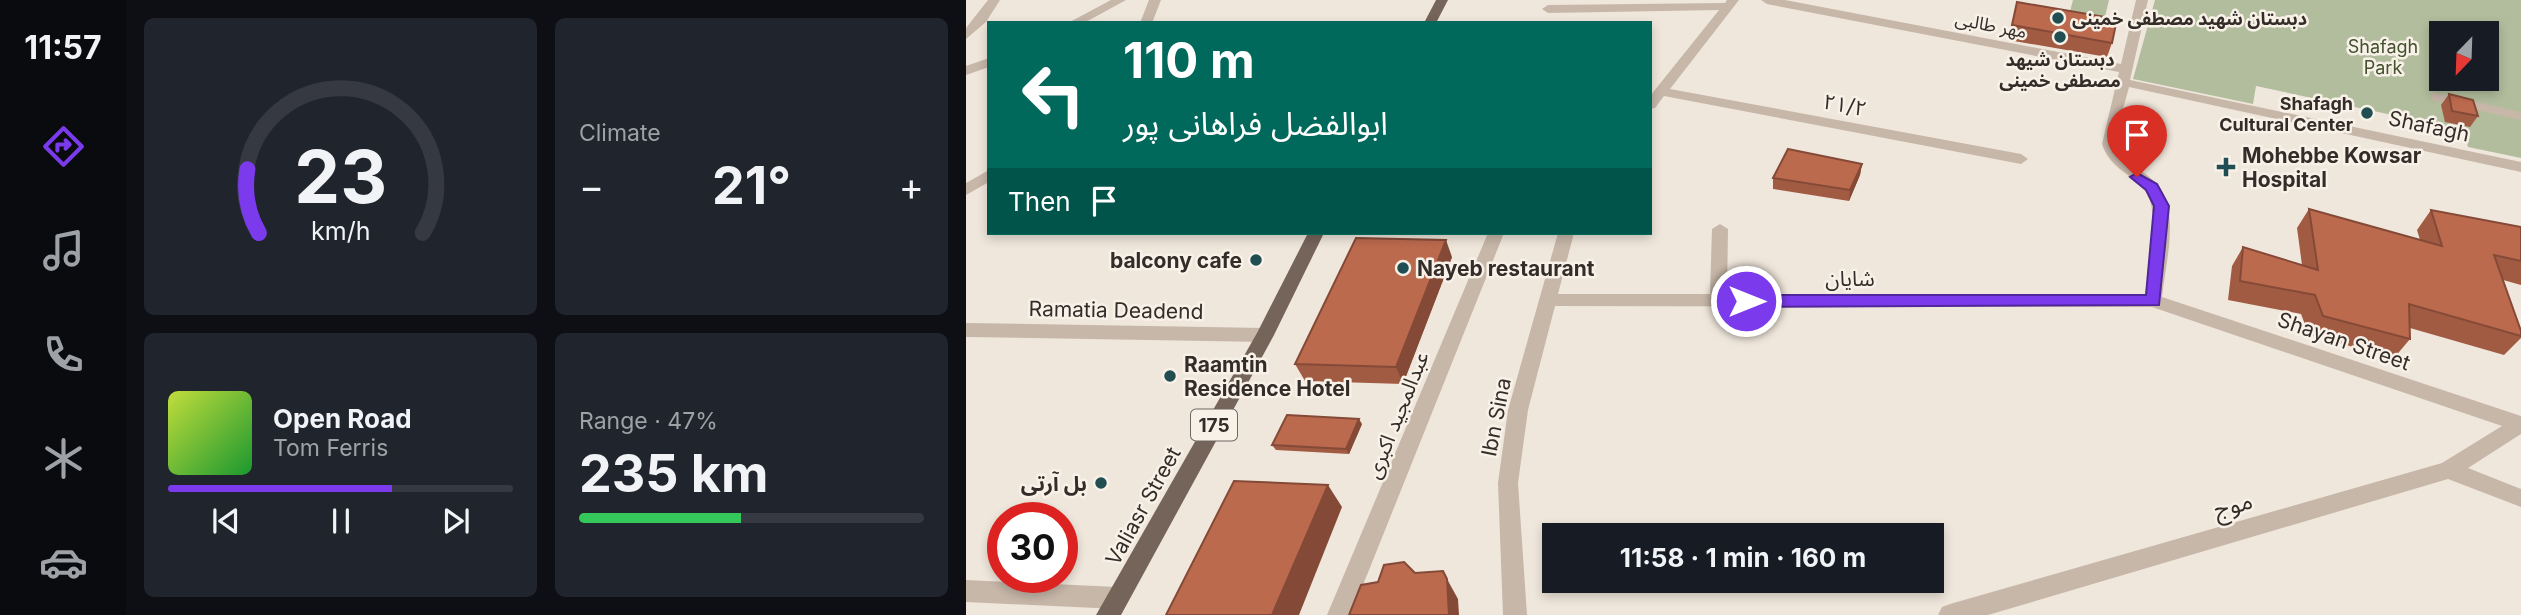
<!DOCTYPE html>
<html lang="en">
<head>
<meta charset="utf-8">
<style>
	:root { --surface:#171b24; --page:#20242c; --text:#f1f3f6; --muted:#9ea1a6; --line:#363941; --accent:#7c3aed }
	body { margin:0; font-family:Inter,"Noto Sans Arabic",sans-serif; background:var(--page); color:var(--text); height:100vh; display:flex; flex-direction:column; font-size:26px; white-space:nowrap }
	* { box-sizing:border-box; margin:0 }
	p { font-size:23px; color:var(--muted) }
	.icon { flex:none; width:38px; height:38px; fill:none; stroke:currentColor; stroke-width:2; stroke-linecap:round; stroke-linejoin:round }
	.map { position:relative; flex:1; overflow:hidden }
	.details { display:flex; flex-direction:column; gap:18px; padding:18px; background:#0d0f14; width:840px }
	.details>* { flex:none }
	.guide { position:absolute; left:21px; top:21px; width:665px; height:214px; border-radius:0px; box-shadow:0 4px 10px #0003; background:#00695c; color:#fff; overflow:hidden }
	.needle { width:46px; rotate:203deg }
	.tools { position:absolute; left:1463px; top:21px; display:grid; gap:14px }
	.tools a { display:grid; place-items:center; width:70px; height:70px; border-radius:0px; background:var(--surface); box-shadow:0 4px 10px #0003; font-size:35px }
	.speed { position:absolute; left:21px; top:502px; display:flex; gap:14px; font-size:35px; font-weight:700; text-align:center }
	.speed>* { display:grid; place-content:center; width:91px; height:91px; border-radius:50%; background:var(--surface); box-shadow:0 4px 10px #0003; line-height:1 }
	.speed .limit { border:10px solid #d22; background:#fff; color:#111 }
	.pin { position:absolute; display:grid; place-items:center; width:60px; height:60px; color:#fff; margin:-72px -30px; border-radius:50% 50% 50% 0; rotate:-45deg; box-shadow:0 0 7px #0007 }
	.pin .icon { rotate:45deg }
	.me { position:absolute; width:77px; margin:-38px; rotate:90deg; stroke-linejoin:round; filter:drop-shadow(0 0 5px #0008) }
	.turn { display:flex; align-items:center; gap:24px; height:147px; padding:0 21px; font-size:32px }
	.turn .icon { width:91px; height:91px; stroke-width:2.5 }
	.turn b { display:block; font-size:49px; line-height:60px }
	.then { display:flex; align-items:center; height:66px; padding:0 21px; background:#0003; gap:14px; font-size:26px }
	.big { font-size:52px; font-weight:700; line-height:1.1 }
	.details .tile { flex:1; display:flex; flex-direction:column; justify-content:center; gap:10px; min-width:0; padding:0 24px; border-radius:10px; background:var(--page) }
	.details .dial { align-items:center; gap:0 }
	.dial svg { height:182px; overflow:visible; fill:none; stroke:var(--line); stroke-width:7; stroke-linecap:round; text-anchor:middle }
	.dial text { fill:var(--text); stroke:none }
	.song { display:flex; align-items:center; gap:21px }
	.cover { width:84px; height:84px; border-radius:10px; background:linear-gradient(135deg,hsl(70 70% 55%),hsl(130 70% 35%)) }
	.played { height:7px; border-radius:4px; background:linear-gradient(90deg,var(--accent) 65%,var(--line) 65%) }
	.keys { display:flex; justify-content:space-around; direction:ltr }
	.heat { display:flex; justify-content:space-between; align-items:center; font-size:38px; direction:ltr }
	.charge { height:10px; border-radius:5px; background:linear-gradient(90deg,#34c759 47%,var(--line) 0) }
	.details .tiles { flex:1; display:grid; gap:18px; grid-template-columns:repeat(2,1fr) }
	.trip { position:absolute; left:576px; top:523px; width:402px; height:70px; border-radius:0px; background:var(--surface); box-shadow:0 4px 10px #0003; font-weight:700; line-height:70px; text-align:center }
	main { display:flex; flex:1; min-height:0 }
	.menu { display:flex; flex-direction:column; width:126px; justify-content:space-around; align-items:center; background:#090b0e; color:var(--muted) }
	.menu .icon { width:49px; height:49px }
	.menu .active { color:var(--accent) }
	.menu b { font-size:32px; color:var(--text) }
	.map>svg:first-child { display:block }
</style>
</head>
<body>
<main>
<nav class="menu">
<b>11:57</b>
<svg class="icon active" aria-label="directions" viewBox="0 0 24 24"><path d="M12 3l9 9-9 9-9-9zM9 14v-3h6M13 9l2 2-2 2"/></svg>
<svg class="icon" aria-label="music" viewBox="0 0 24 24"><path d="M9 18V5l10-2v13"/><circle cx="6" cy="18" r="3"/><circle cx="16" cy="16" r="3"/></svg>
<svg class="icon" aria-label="phone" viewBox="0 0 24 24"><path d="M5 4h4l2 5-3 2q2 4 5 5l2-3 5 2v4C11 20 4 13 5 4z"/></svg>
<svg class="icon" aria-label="climate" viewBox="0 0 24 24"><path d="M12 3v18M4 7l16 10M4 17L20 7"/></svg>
<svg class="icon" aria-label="car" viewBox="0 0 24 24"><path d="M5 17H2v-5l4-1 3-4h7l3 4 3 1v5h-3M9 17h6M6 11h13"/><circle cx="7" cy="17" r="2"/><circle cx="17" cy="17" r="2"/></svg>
</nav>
<section class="details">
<div class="tiles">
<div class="tile dial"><svg viewBox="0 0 100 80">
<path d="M14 69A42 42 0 1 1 86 69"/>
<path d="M14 69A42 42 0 0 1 9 41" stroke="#7c3aed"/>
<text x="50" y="56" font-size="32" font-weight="700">23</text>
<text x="50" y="72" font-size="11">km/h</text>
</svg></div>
<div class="tile"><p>Climate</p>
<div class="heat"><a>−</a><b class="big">21°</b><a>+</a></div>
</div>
<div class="tile">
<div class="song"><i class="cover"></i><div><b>Open Road</b><p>Tom Ferris</p></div></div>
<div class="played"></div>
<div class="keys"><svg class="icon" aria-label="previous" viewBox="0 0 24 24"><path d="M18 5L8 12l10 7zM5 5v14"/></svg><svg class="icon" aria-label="pause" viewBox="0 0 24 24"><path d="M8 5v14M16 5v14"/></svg><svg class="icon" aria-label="next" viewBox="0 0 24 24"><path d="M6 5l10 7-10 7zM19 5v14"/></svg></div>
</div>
<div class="tile"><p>Range · 47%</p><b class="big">235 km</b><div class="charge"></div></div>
</div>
</section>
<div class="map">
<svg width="1555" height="615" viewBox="0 0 1555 615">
	<rect width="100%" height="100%" fill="#f0e7dc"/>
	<g fill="#b2bd9d" fill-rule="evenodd">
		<path d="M1107,0H1143L1138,21L1103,15Z"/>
		<path d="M1189,0H1555V158L1502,147L1497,130L1290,86L1287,104L1167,79ZM1475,33H1521V79H1475Z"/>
	</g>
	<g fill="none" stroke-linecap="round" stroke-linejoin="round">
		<g fill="#c7b7a9" fill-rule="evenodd">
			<path d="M22,0H34L20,22L0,39V28Z"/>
			<path d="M145,0H160L118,23H102Z"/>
			<path d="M183,0H195L186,23H174Z"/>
			<path d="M761,0H773L704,89L1055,154L1062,159L1055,164L698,96L689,108L684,109V96L753,10L582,13L576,9L582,5L759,3Z"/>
			<path d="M795,0H819L1155,64L1170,0H1182L1164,80L1555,162V172L1163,87C1155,121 1138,147 1172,169C1183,176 1193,183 1198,195C1211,225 1199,267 1196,297L1555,416V434L1502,468L1555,489V507L1482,479L1022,615H972L976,607L984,604L1476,463L1536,426L1186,307L589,306L562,410L552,483L561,615H537L532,483L542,410L592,233H608L592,294H744L746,229L754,224L762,229L761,294L1179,295C1182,269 1197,206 1176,187C1161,172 1143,166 1136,144L1153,72L801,4Z"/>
			<path d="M23,58V67L0,75V66Z"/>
			<path d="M1471,93L1555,112V120L1466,100V94Z"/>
			<path d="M23,170V182L0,195V183Z"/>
			<path d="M522,233H538L385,615H361Z"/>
			<path d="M0,323L299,328L305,330L308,335L305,340L299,342L0,337Z"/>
			<path d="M0,580L151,587L159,590L162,598L159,606L151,609L0,602Z"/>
		</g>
		<g fill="#75645a" fill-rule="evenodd">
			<path d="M470,0H482L470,23H458Z"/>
			<path d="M342,233H358L308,335L155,615H130L291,333Z"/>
		</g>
	</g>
	<g fill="#a25b43">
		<path d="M1051,2L1146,43L1141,57L1042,40Z"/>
		<path d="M1483,94L1512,116L1504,127L1479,122L1475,105Z"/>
		<path d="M896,164L894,175L883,201L807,189V178Z"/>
		<path d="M1343,209L1454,240L1451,230L1465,210L1555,227V285L1537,280L1555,331V338L1538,355L1444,328V339L1428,358L1343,335L1335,314L1262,300L1266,266L1277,247L1336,265L1331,228Z"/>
		<path d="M486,257L437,384L339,381L329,364Z"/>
		<path d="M396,424L383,454L310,450L306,445Z"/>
	</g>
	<g fill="#844a37">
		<path d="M896,164L894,175L883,201L884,190Z"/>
		<path d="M480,240L486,257L437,384L430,367Z"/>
		<path d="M393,419L396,424L383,454L380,449Z"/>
		<path d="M362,485L376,507L333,615H306Z"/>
		<path d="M481,579L492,599L493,615H483Z"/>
	</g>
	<g fill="#bc6a4e" stroke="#844a37" stroke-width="2">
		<path d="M1051,2L1151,19L1146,43L1046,25Z"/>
		<path d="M1483,94L1507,100L1512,116L1486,111Z"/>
		<path d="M822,149L896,164L884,190L807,178Z"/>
		<path d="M1343,209L1476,246L1465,210L1555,227V261L1528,255L1555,331V336L1443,304L1444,339L1357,316L1349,295L1274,281L1277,247L1352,270Z"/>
		<path d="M390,238L480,240L430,367L329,364Z"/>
		<path d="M321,415L393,419L380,449L306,445Z"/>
		<path d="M268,481L362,485L306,615H200Z"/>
		<path d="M438,562L449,573L477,571L481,579L483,615H383L395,585L412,582L418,565Z"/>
	</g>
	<path fill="#7c3aed" stroke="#51269a" stroke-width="2" d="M1171,173L1191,184L1203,206L1193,305L780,307L772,301L780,295H1180L1188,206L1180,190L1164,177Z"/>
	<g fill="#214e52" stroke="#f8f1e8" stroke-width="2.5">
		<circle cx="1092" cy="18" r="7"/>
		<circle cx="1094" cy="37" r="7"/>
		<circle cx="1401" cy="113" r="7"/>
		<path d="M1256.5 156.5h7v7h7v7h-7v7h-7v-7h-7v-7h7z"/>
		<circle cx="290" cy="260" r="7"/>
		<circle cx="437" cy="268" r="7"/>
		<circle cx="204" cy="376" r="7"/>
		<circle cx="135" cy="483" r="7"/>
	</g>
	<g text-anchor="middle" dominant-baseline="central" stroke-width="5" stroke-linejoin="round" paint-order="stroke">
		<g font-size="18" font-weight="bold" fill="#342c28" stroke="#f8f1e8" text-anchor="start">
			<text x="1106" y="18">دبستان شهید مصطفی خمینی</text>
			<text x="1094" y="59" text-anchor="middle">دبستان شیهد<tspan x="1094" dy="21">مصطفی خمینی</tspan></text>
			<text x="1387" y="103" text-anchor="end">Shafagh<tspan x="1387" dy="21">Cultural Center</tspan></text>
		</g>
		<g font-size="18" fill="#342c28" stroke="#f8f1e8">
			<text transform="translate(1025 25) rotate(11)">مهر طالبی</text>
		</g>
		<g font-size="18" fill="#43512e" stroke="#f8f1e8">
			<text x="1417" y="46">Shafagh<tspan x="1417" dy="21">Park</tspan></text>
		</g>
		<rect fill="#f8f1e8" stroke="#6f6762" stroke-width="2" x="225" y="409.5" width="46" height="31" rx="5"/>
		<g font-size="19" font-weight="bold" fill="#342c28">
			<text x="248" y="425">175</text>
		</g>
		<g font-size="21" fill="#342c28" stroke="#f8f1e8">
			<text transform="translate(879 105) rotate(11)">۲۱/۲</text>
			<text transform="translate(1463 126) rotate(12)">Shafagh</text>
			<text x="884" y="278">شایان</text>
			<text transform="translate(150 310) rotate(1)">Ramatia Deadend</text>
			<text transform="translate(1378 341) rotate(19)">Shayan Street</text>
			<text transform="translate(431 415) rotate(-68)">عبدالمجید اکبری</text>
			<text transform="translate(530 417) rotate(-79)">Ibn Sina</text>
			<text transform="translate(177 506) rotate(-61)">Valiasr Street</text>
		</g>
		<g font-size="21" font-weight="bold" fill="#342c28" stroke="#f8f1e8" text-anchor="start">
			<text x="1276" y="155">Mohebbe Kowsar<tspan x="1276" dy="24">Hospital</tspan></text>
			<text x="276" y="260" text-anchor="end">balcony cafe</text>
			<text x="451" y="268">Nayeb restaurant</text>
			<text x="218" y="364">Raamtin<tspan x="218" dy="24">Residence Hotel</tspan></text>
			<text x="121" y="483" text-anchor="end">بل آرتی</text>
		</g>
		<g font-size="24" fill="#342c28" stroke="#f8f1e8">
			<text transform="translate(1267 505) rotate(-16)">موج</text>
		</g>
	</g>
</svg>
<div class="tools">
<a><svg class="needle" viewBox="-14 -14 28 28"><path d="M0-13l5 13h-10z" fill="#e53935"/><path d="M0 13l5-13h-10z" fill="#9ea1a6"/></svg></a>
</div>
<div class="speed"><div class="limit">30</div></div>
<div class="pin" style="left:1171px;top:177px;background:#d93025"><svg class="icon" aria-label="arrive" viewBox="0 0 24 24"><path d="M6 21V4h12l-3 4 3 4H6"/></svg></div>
<svg class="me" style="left:780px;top:301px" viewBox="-20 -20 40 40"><circle r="17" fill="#7c3aed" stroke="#fff" stroke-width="3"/><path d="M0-11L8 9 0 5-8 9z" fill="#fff"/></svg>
<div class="trip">11:58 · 1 min · 160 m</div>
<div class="guide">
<div class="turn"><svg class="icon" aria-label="left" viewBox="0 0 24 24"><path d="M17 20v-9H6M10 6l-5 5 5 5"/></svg><div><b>110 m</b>ابوالفضل فراهانی پور</div></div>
<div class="then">Then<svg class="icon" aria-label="arrive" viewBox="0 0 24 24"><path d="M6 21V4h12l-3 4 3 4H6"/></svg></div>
</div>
</div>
</main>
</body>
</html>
